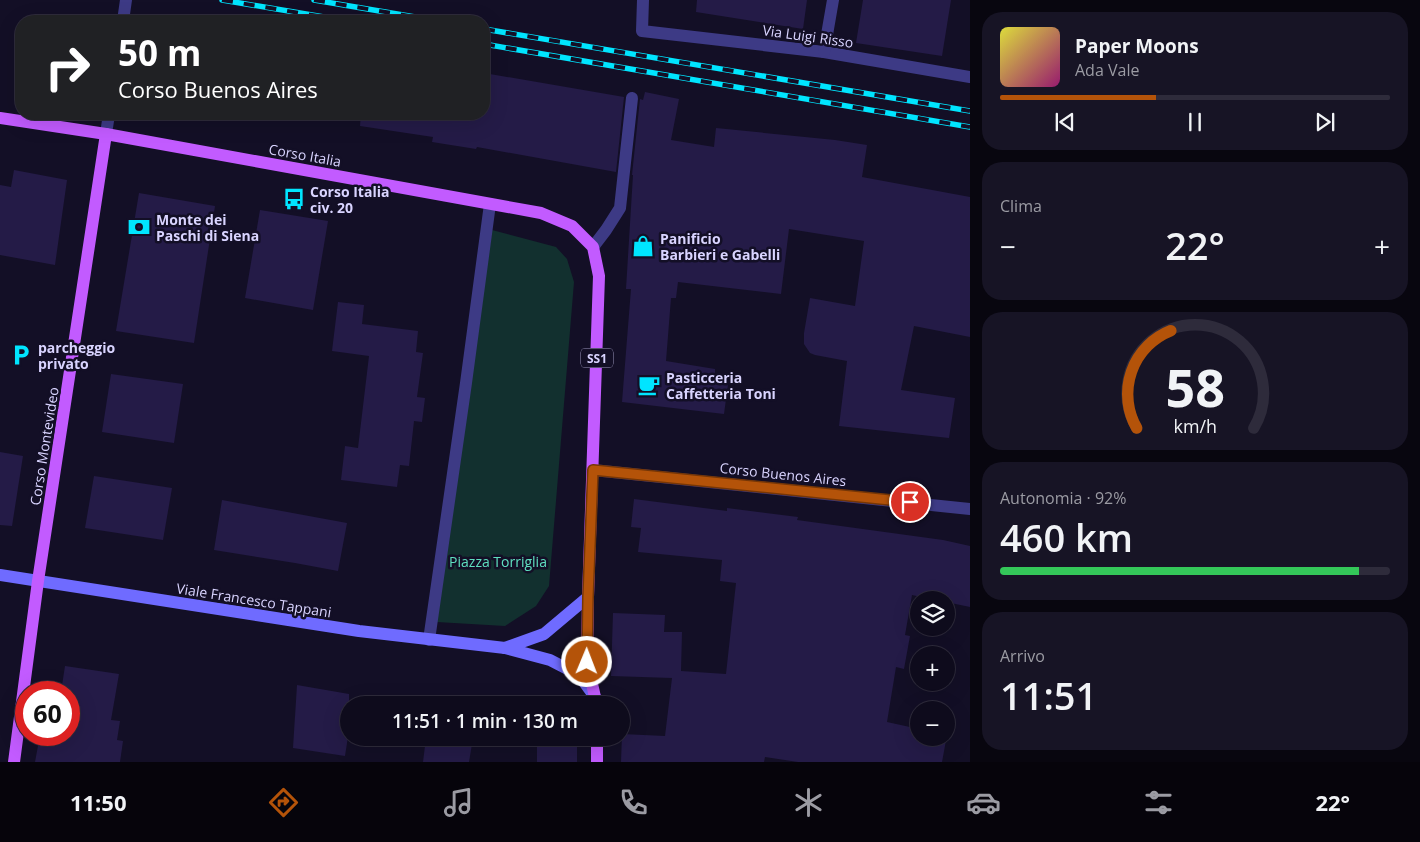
<!DOCTYPE html>
<html lang="it">
<head>
<meta charset="utf-8">
<style>
	:root { --surface:#0e0b1c; --page:#171425; --text:#f1f3f6; --muted:#9b9ba3; --line:#2e2b3b; --accent:#b45309 }
	body { margin:0; font-family:"Open Sans",sans-serif; background:var(--page); color:var(--text); height:100vh; display:flex; flex-direction:column; font-size:19px; white-space:nowrap }
	* { box-sizing:border-box; margin:0 }
	p { font-size:16px; color:var(--muted) }
	.icon { flex:none; width:28px; height:28px; fill:none; stroke:currentColor; stroke-width:2; stroke-linecap:round; stroke-linejoin:round }
	.map { position:relative; flex:1; overflow:hidden }
	.details { display:flex; flex-direction:column; gap:12px; padding:12px; background:#08060f; width:450px }
	.details>* { flex:none }
	.top-card { position:absolute; left:15px; top:15px; width:475px; height:105px; border-radius:20px; box-shadow:0 5px 20px #0002,0 0 0 1px var(--line); background:#202124; color:#fff; overflow:hidden }
	.fabs { position:absolute; left:910px; top:591px; display:grid; gap:10px }
	.fabs a { display:grid; place-items:center; width:45px; height:45px; border-radius:50%; background:var(--surface); box-shadow:0 5px 20px #0002,0 0 0 1px var(--line); font-size:25px }
	.speed { position:absolute; left:15px; top:681px; display:flex; gap:10px; font-size:25px; font-weight:700; text-align:center }
	.speed>* { display:grid; place-content:center; width:65px; height:65px; border-radius:50%; background:var(--surface); box-shadow:0 5px 20px #0002,0 0 0 1px var(--line); line-height:1 }
	.speed .limit { border:8px solid #d22; background:#fff; color:#111 }
	.pin { position:absolute; display:grid; place-items:center; width:42px; height:42px; color:#fff; margin:-21px; border:2px solid #fff; border-radius:50%; box-shadow:0 1px 5px #0007 }
	.me { position:absolute; width:55px; margin:-28px; rotate:1deg; stroke-linejoin:round; filter:drop-shadow(0 0 4px #0008) }
	.turn { display:flex; align-items:center; gap:18px; height:105px; padding:0 20px; font-size:22px }
	.turn .icon { width:65px; height:65px; stroke-width:2.5 }
	.turn b { display:block; font-size:35px; line-height:42px }
	.big { font-size:38px; font-weight:600; line-height:1.1 }
	.details .tile { flex:1; display:flex; flex-direction:column; justify-content:center; gap:8px; min-width:0; padding:0 18px; border-radius:20px; background:var(--page) }
	.details .dial { align-items:center; gap:0 }
	.dial svg { height:130px; overflow:visible; fill:none; stroke:var(--line); stroke-width:7; stroke-linecap:round; text-anchor:middle }
	.dial text { fill:var(--text); stroke:none }
	.song { display:flex; align-items:center; gap:15px }
	.cover { width:60px; height:60px; border-radius:8px; background:linear-gradient(135deg,hsl(60 70% 55%),hsl(320 70% 35%)) }
	.played { height:5px; border-radius:2px; background:linear-gradient(90deg,var(--accent) 40%,var(--line) 40%) }
	.keys { display:flex; justify-content:space-around; direction:ltr }
	.heat { display:flex; justify-content:space-between; align-items:center; font-size:28px; direction:ltr }
	.charge { height:8px; border-radius:4px; background:linear-gradient(90deg,#34c759 92%,var(--line) 0) }
	.trip { position:absolute; left:340px; top:696px; width:290px; height:50px; border-radius:25px; background:var(--surface); box-shadow:0 5px 20px #0002,0 0 0 1px var(--line); font-weight:600; line-height:50px; text-align:center }
	.dock { display:flex; height:80px; justify-content:space-around; align-items:center; background:#06040b; color:var(--muted) }
	.dock .icon { width:35px; height:35px }
	.dock .selected { color:var(--accent) }
	.dock b { font-size:22px; color:var(--text) }
	main { display:flex; flex:1; min-height:0 }
	.map>svg:first-child { display:block }
</style>
</head>
<body>
<main>
<div class="map">
<svg width="970" height="762" viewBox="0 0 970 762">
	<rect width="100%" height="100%" fill="#130f26"/>
	<path fill="#12302f" d="M492,230L556,247L567,259L574,282L549,586L536,606L505,626L437,622Z"/>
	<g fill="#241b47">
		<path d="M697,0H807L803,29L696,12Z"/>
		<path d="M863,0H951L942,56L856,43Z"/>
		<path d="M484,73L624,97L616,172L477,147L476,149L432,142L433,137L360,126L361,114H484Z"/>
		<path d="M645,92L679,99L671,140L714,147L716,128L835,140L867,145L862,177L970,197V337L914,326L901,390L955,398L949,438L839,426L847,361L815,355L810,353L804,344V333L810,298L855,306L864,241L789,229L781,294L678,282L676,298H671L666,361L715,369V375L729,377L724,414L622,402L631,289H626L633,175H632L640,99L643,100Z"/>
		<path d="M14,170L67,180L55,265L0,255V185L11,187Z"/>
		<path d="M139,193L215,206L194,343L116,331Z"/>
		<path d="M260,210L328,221L313,310L245,298Z"/>
		<path d="M338,302L364,305L362,324L418,331L416,352L423,353L417,397L425,398L422,422L414,421L409,466L400,465L397,487L341,480L345,446L358,448L369,356L332,351Z"/>
		<path d="M111,374L183,384L174,443L102,432Z"/>
		<path d="M0,452L23,456L12,526L0,525Z"/>
		<path d="M94,476L172,488L163,540L85,528Z"/>
		<path d="M634,499L727,511V508L798,517L797,520L943,540L970,546V607L946,602V600H936L912,595L905,635L910,636L904,669L896,667L887,722L919,729V738H946V735H947L942,762H798L765,757L764,762H621L622,734L665,736L672,678L611,676L613,613L665,615L664,632H682L681,671L726,674L736,583L720,581L722,560L638,552L641,528L631,527Z"/>
		<path d="M222,500L347,523L338,571L295,563L214,550Z"/>
		<path d="M65,666L119,674L111,720L120,721L117,740L123,741L120,762H35L40,735H69V692H61Z"/>
		<path d="M297,685L349,694V730L345,756L293,748Z"/>
		<path d="M426,738H473L469,762H423Z"/>
		<rect x="537" y="738" width="40" height="24"/>
	</g>
	<g fill="none" stroke-linecap="round" stroke-linejoin="round">
		<path stroke="#3d3a85" stroke-width="12" d="M429,640L466,383L490,204"/>
		<g stroke="#3d3a85" stroke-width="12">
			<path d="M643,0L642,31L824,52L970,77"/>
			<path d="M824,52L833,0"/>
			<path d="M593,247L606,230L620,208L632,98"/>
			<path d="M593,470L970,509"/>
		</g>
		<g stroke="#3d3a85" stroke-width="12">
			<path d="M123,21L126,0"/>
			<path d="M106,134L109,114"/>
		</g>
		<g stroke="#6f6bff" stroke-width="12">
			<path d="M0,575L359,631L505,648L550,660L579,675L595,697"/>
			<path d="M505,648L544,634L588,597"/>
		</g>
		<g stroke="#c25bff" stroke-width="12">
			<path d="M0,118L106,134L541,213L572,226L593,247L599,276L588,597L587,662L595,697L596,705"/>
			<path d="M14,762L38,581L106,134"/>
			<path d="M597,762V738"/>
		</g>
		<g stroke="#00e5ff" stroke-width="5.5">
			<g id="rail">
				<path d="M222,0L348,21"/>
				<path d="M314,0L439,21"/>
				<path d="M484,29L970,111"/>
				<path d="M484,44L970,127"/>
			</g>
		</g>
		<use href="#rail" stroke="#130f26" stroke-width="4" stroke-dasharray="11" stroke-linecap="butt"/>
	</g>
	<g fill="none" stroke-linecap="round" stroke-linejoin="round">
		<g stroke="#753606" stroke-width="12">
			<path id="route" d="M587,662L588,597L593,470L910,502"/>
		</g>
		<use href="#route" stroke="#b45309" stroke-width="9"/>
	</g>
	<defs>
		<g id="bus-bare" transform="scale(1.725)"><path d="M-5-6H5V4H4V6H2V4H-2V6H-4V4H-5ZM-3.5-4V0h7V-4ZM-3.5 1.2v1.5H-2V1.2ZM2 1.2v1.5H3.5V1.2Z" fill="#00e5ff" stroke="#130f26" stroke-width="2.5" paint-order="stroke"/></g>
		<g id="bank-bare" transform="scale(1.725)"><path d="M-6-4H6V4H-6ZM0-2.3a2.3 2.3 0 1 0 0 4.6a2.3 2.3 0 1 0 0-4.6Z" fill="#00e5ff" stroke="#130f26" stroke-width="2.5" paint-order="stroke"/></g>
		<g id="shop-bare" transform="scale(1.725)"><path d="M-5-2.5h2.3a2.7 3.5 0 0 1 5.4 0H5L5.5 6h-11ZM-1.5-2.5h3a1.5 2.3 0 0 0-3 0Z" fill="#00e5ff" stroke="#130f26" stroke-width="2.5" paint-order="stroke"/></g>
		<g id="parking-bare" transform="scale(1.725)"><path d="M-3.5-5.5H1a3.5 3.5 0 0 1 0 7H-1V5.5H-3.5ZM-1-3.4V-.6H.8a1.4 1.4 0 0 0 0-2.8Z" fill="#00e5ff" stroke="#130f26" stroke-width="2.5" paint-order="stroke"/></g>
		<g id="cafe-bare" transform="scale(1.725)"><path d="M-5.5-4.5H6V0H3Q3 3.5 0 3.5H-2.5Q-5.5 3.5-5.5 0ZM3-3.2v2h1.7v-2ZM-6 4.5H4V6H-6Z" fill="#00e5ff" stroke="#130f26" stroke-width="2.5" paint-order="stroke"/></g>
	</defs>
	<g fill-rule="evenodd">
		<use href="#bus-bare" x="294" y="199"/>
		<use href="#bank-bare" x="139" y="227"/>
		<use href="#shop-bare" x="643" y="246"/>
		<use href="#parking-bare" x="21" y="355"/>
		<use href="#cafe-bare" x="649" y="385"/>
	</g>
	<g text-anchor="middle" dominant-baseline="central" stroke-width="5" stroke-linejoin="round" paint-order="stroke">
		<rect fill="#130f26" stroke="#9e99be" stroke-width="1" x="581" y="348.5" width="32" height="19" rx="4"/>
		<g font-size="12" font-weight="bold" fill="#d9d4ff">
			<text x="597" y="358">SS1</text>
		</g>
		<g font-size="14" fill="#d9d4ff" stroke="#130f26">
			<text transform="translate(808 36) rotate(8)">Via Luigi Risso</text>
			<text transform="translate(305 155) rotate(10)">Corso Italia</text>
			<text transform="translate(44 446) rotate(-81)">Corso Montevideo</text>
			<text transform="translate(783 474) rotate(6)">Corso Buenos Aires</text>
			<text transform="translate(254 600) rotate(9)">Viale Francesco Tappani</text>
		</g>
		<g font-size="14" font-weight="bold" fill="#d9d4ff" stroke="#130f26" text-anchor="start">
			<text x="310" y="191">Corso Italia<tspan x="310" dy="16">civ. 20</tspan></text>
			<text x="156" y="219">Monte dei<tspan x="156" dy="16">Paschi di Siena</tspan></text>
			<text x="660" y="238">Panificio<tspan x="660" dy="16">Barbieri e Gabelli</tspan></text>
			<text x="38" y="347">parcheggio<tspan x="38" dy="16">privato</tspan></text>
			<text x="666" y="377">Pasticceria<tspan x="666" dy="16">Caffetteria Toni</tspan></text>
		</g>
		<g font-size="14" fill="#5fe0c0" stroke="#130f26">
			<text x="498" y="561">Piazza Torriglia</text>
		</g>
	</g>
</svg>
<div class="fabs">
<a><svg class="icon" aria-label="layers" viewBox="0 0 24 24"><path d="M12 4l9 5-9 5-9-5zM3 14l9 5 9-5"/></svg></a>
<a>+</a>
<a>−</a>
</div>
<div class="speed"><div class="limit">60</div></div>
<div class="pin" style="left:910px;top:502px;background:#d93025"><svg class="icon" aria-label="arrive" viewBox="0 0 24 24"><path d="M6 21V4h12l-3 4 3 4H6"/></svg></div>
<svg class="me" style="left:587px;top:662px" viewBox="-20 -20 40 40"><circle r="17" fill="#b45309" stroke="#fff" stroke-width="3"/><path d="M0-11L8 9 0 5-8 9z" fill="#fff"/></svg>
<div class="trip">11:51 · 1 min · 130 m</div>
<div class="top-card">
<div class="turn"><svg class="icon" aria-label="right" viewBox="0 0 24 24"><path d="M7 20v-9h11M14 6l5 5-5 5"/></svg><div><b>50 m</b>Corso Buenos Aires</div></div>
</div>
</div>
<section class="details">
<div class="tile">
<div class="song"><i class="cover"></i><div><b>Paper Moons</b><p>Ada Vale</p></div></div>
<div class="played"></div>
<div class="keys"><svg class="icon" aria-label="previous" viewBox="0 0 24 24"><path d="M18 5L8 12l10 7zM5 5v14"/></svg><svg class="icon" aria-label="pause" viewBox="0 0 24 24"><path d="M8 5v14M16 5v14"/></svg><svg class="icon" aria-label="next" viewBox="0 0 24 24"><path d="M6 5l10 7-10 7zM19 5v14"/></svg></div>
</div>
<div class="tile"><p>Clima</p>
<div class="heat"><a>−</a><b class="big">22°</b><a>+</a></div>
</div>
<div class="tile dial"><svg viewBox="0 0 100 80">
<path d="M14 69A42 42 0 1 1 86 69"/>
<path d="M14 69A42 42 0 0 1 35 9" stroke="#b45309"/>
<text x="50" y="56" font-size="32" font-weight="700">58</text>
<text x="50" y="72" font-size="11">km/h</text>
</svg></div>
<div class="tile"><p>Autonomia · 92%</p><b class="big">460 km</b><div class="charge"></div></div>
<div class="tile"><p>Arrivo</p><b class="big">11:51</b></div>
</section>
</main>
<nav class="dock">
<b>11:50</b>
<svg class="icon selected" aria-label="directions" viewBox="0 0 24 24"><path d="M12 3l9 9-9 9-9-9zM9 14v-3h6M13 9l2 2-2 2"/></svg>
<svg class="icon" aria-label="music" viewBox="0 0 24 24"><path d="M9 18V5l10-2v13"/><circle cx="6" cy="18" r="3"/><circle cx="16" cy="16" r="3"/></svg>
<svg class="icon" aria-label="phone" viewBox="0 0 24 24"><path d="M5 4h4l2 5-3 2q2 4 5 5l2-3 5 2v4C11 20 4 13 5 4z"/></svg>
<svg class="icon" aria-label="climate" viewBox="0 0 24 24"><path d="M12 3v18M4 7l16 10M4 17L20 7"/></svg>
<svg class="icon" aria-label="car" viewBox="0 0 24 24"><path d="M5 17H2v-5l4-1 3-4h7l3 4 3 1v5h-3M9 17h6M6 11h13"/><circle cx="7" cy="17" r="2"/><circle cx="17" cy="17" r="2"/></svg>
<svg class="icon" aria-label="filters" viewBox="0 0 24 24"><path d="M4 7h16M4 17h16"/><circle cx="9" cy="7" r="2"/><circle cx="15" cy="17" r="2"/></svg>
<b>22°</b>
</nav>
</body>
</html>
